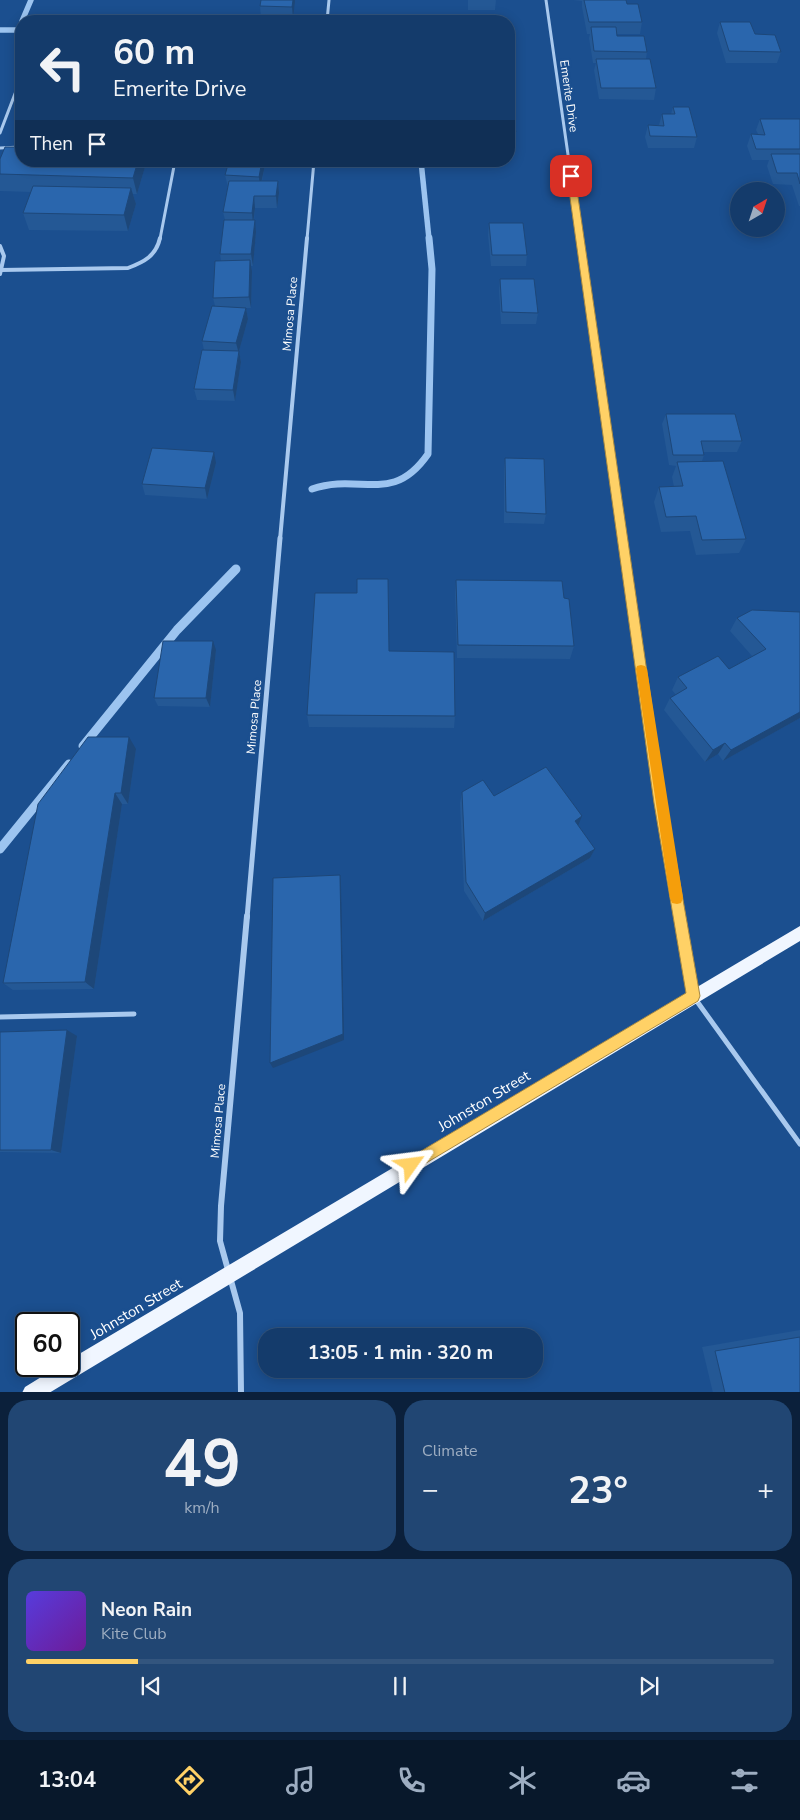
<!DOCTYPE html>
<html lang="en">
<head>
<meta charset="utf-8">
<style>
	:root { --surface:#143b6b; --page:#214673; --text:#f1f3f6; --muted:#9dadc1; --line:#33557e; --accent:#ffd166 }
	body { margin:0; font-family:"Nunito Sans",sans-serif; background:var(--page); color:var(--text); height:100vh; display:flex; flex-direction:column; font-size:19px; white-space:nowrap }
	* { box-sizing:border-box; margin:0 }
	p { font-size:16px; color:var(--muted) }
	.icon { flex:none; width:28px; height:28px; fill:none; stroke:currentColor; stroke-width:2; stroke-linecap:round; stroke-linejoin:round }
	.map { position:relative; height:1392px; overflow:hidden }
	.drawer { display:flex; flex-direction:column; gap:8px; padding:8px; background:#0b203b; flex:1 }
	.drawer>* { flex:none }
	.top-card { position:absolute; left:15px; top:15px; width:500px; height:152px; border-radius:20px; box-shadow:0 2px 12px #0003,0 0 0 1px var(--line); background:#143b6b; color:var(--text); overflow:hidden }
	.needle { width:32px; rotate:39deg }
	.controls { position:absolute; left:730px; top:182px; display:grid; gap:10px }
	.controls a { display:grid; place-items:center; width:55px; height:55px; border-radius:50%; background:var(--surface); box-shadow:0 2px 12px #0003,0 0 0 1px var(--line); font-size:25px }
	.speed { position:absolute; left:15px; top:1312px; display:flex; gap:10px; font-size:25px; font-weight:700; text-align:center }
	.speed>* { display:grid; place-content:center; width:65px; height:65px; border-radius:50%; background:var(--surface); box-shadow:0 2px 12px #0003,0 0 0 1px var(--line); line-height:1 }
	.speed .limit { border:2px solid #111; border-radius:8px; background:#fff; color:#111 }
	.pin { position:absolute; display:grid; place-items:center; width:42px; height:42px; color:#fff; margin:-21px; border-radius:10px; box-shadow:0 2px 8px #0006 }
	.me { position:absolute; width:55px; margin:-28px; rotate:59deg; stroke-linejoin:round; filter:drop-shadow(0 0 4px #0008) }
	.turn { display:flex; align-items:center; gap:18px; height:105px; padding:0 15px; font-size:22px }
	.turn .icon { width:65px; height:65px; stroke-width:2.5 }
	.turn b { display:block; font-size:35px; line-height:42px }
	.then { display:flex; align-items:center; height:48px; padding:0 15px; background:#0003; gap:10px; font-size:19px }
	.big { font-size:38px; font-weight:700; line-height:1.1 }
	.drawer .tile { flex:1; display:flex; flex-direction:column; justify-content:center; gap:8px; min-width:0; padding:0 18px; border-radius:20px; background:var(--page) }
	.drawer .dial { align-items:center; gap:0 }
	.dial b { font-size:65px; line-height:1 }
	.song { display:flex; align-items:center; gap:15px }
	.cover { width:60px; height:60px; border-radius:8px; background:linear-gradient(135deg,hsl(250 70% 55%),hsl(280 70% 35%)) }
	.played { height:5px; border-radius:2px; background:linear-gradient(90deg,var(--accent) 15%,var(--line) 15%) }
	.keys { display:flex; justify-content:space-around; direction:ltr }
	.heat { display:flex; justify-content:space-between; align-items:center; font-size:28px; direction:ltr }
	.drawer .tiles { flex:1; display:grid; gap:8px; grid-template-columns:1fr 1fr }
	.tile:last-child { grid-column:span 2 }
	.trip { position:absolute; left:258px; top:1328px; width:285px; height:50px; border-radius:20px; background:var(--surface); box-shadow:0 2px 12px #0003,0 0 0 1px var(--line); font-weight:700; line-height:50px; text-align:center }
	.menu { display:flex; height:80px; justify-content:space-around; align-items:center; background:#08182b; color:var(--muted) }
	.menu .icon { width:35px; height:35px }
	.menu .active { color:var(--accent) }
	.menu b { font-size:22px; color:var(--text) }
	.map>svg:first-child { display:block }
</style>
</head>
<body>
<div class="map">
<svg width="800" height="1393" viewBox="0 0 800 1393">
	<rect width="100%" height="100%" fill="#1b4f8f"/>
	<g fill="none" stroke-linecap="round" stroke-linejoin="round">
		<g stroke="#9cc4f0" stroke-width="5.5">
			<path d="M22,21L31,0"/>
			<path d="M0,30H21"/>
			<path d="M421,161L429,239"/>
		</g>
		<path stroke="#9cc4f0" stroke-width="7" d="M312,489C360,472 392,506 428,454L432,269L429,238"/>
		<g stroke="#9cc4f0" stroke-width="9">
			<path d="M83,746L177,630L236,569"/>
			<path d="M0,849L69,764"/>
		</g>
		<g stroke="#a9c9ee" stroke-width="5">
			<path d="M696,1000L800,1144"/>
			<path d="M0,1017L134,1014"/>
		</g>
		<g stroke="#a9c9ee" stroke-width="3">
			<path d="M546,0L580,239"/>
			<path d="M327,21L329,0"/>
			<path d="M0,133L21,78"/>
			<path d="M0,148L21,147"/>
			<path d="M160,239L175,161"/>
			<path d="M307,239L314,161"/>
		</g>
		<g stroke="#a9c9ee" stroke-width="4">
			<path d="M580,238L623,540"/>
			<path d="M0,246L4,256L0,274"/>
			<path d="M1,270L128,268C144,262 156,256 160,238"/>
			<path d="M280,540L307,238"/>
		</g>
		<g stroke="#a9c9ee" stroke-width="5">
			<path d="M622,538L660,803L680,918"/>
			<path d="M247,918L280,538"/>
		</g>
		<g stroke="#a9c9ee" stroke-width="6">
			<path d="M679,916L693,996"/>
			<path d="M241,1393L240,1313L220,1241L221,1206L247,916"/>
		</g>
		<path fill="#f0f6ff" fill-rule="evenodd" d="M800,926V941L49,1393H22L25,1387L59,1366H69V1360Z"/>
	</g>
	<g fill="#245895">
		<path d="M261,0H295L293,18H261L260,6Z"/>
		<path d="M468,0H496L495,10H468Z"/>
		<path d="M573,0H626L627,4L642,22L640,34H617V36L647,52L646,59L656,88L654,100L599,99L594,70L596,63H593L589,38L590,34H587L582,7V1Z"/>
		<path d="M720,22L755,34L781,52L777,63H726L717,33Z"/>
		<path d="M21,91V122L19,121L14,105Z"/>
		<path d="M509,104L516,132L514,149H509Z"/>
		<path d="M673,107L697,137L694,148H648L645,137L648,125H659L662,114H671Z"/>
		<path d="M760,119H800V206H799L792,185L773,184L767,166L769,160H752L747,146L751,134H758L756,130Z"/>
		<path d="M0,159L21,161H144L145,167L137,194H133L136,204L128,231L29,230L23,213L31,192L0,191Z"/>
		<path d="M266,161L262,181H278L279,193L277,208H255L254,220L256,232L253,266H251L252,271L251,308H246L248,319L239,351L241,362L235,401L197,400L194,389L204,350L202,341L215,306L213,298L221,261L220,254L225,220L223,212L228,187L225,175Z"/>
		<path d="M489,223L527,255L526,266H491L488,235Z"/>
		<path d="M500,279L538,313L536,324H501L499,291Z"/>
		<path d="M666,414L742,441L737,452H703L704,455L702,461L746,539L739,553L696,555L690,531L661,532L654,502L659,487H674L672,477L676,466L669,465L662,424Z"/>
		<path d="M505,458L546,514L544,524L504,523V468Z"/>
		<path d="M216,463L207,499L145,495L142,484Z"/>
		<path d="M456,580L564,598L574,646L570,659L457,658L455,594Z"/>
		<path d="M800,612V718L723,761L718,754L705,762L664,710L670,698L676,695L672,690L678,677L729,669L752,656L730,631L737,618Z"/>
		<path d="M216,650L210,707L158,706L154,698Z"/>
		<path d="M307,715L455,716L454,728L309,727Z"/>
		<path d="M136,749L128,804H122L94,989L13,990L3,983Z"/>
		<path d="M462,792L494,796L578,825L595,849L590,858L483,921L464,891L460,803Z"/>
		<path d="M0,1032L77,1036L61,1153L0,1152Z"/>
		<path d="M800,1330V1393H713L702,1347Z"/>
	</g>
	<g fill="#1d4779">
		<path d="M293,0H295V2L293,18L292,7Z"/>
		<path d="M138,161H144L145,167L137,194L133,178Z"/>
		<path d="M262,161H266L260,188L259,177Z"/>
		<path d="M278,181L279,193L277,208L276,196Z"/>
		<path d="M131,188L136,204L128,231L124,215Z"/>
		<path d="M254,196L255,208L253,224L252,213Z"/>
		<path d="M255,220L256,232L253,266L251,254Z"/>
		<path d="M250,260L252,271L251,308L249,297Z"/>
		<path d="M246,308L248,319L239,351L241,362L235,401L233,390L239,354L236,343Z"/>
		<path d="M214,452L216,463L207,499L205,488Z"/>
		<path d="M213,641L216,650L210,707L206,698Z"/>
		<path d="M800,712V718L723,761L731,750Z"/>
		<path d="M129,737L136,749L128,804L121,793Z"/>
		<path d="M725,743L718,754L705,762L713,750Z"/>
		<path d="M115,793L122,804L94,989L85,982Z"/>
		<path d="M582,816L578,826L575,821Z"/>
		<path d="M595,849L590,858L483,921L485,913Z"/>
		<path d="M340,875L341,885L344,1040L273,1068L270,1063Z"/>
		<path d="M67,1030L77,1036L61,1153L51,1150Z"/>
	</g>
	<g fill="#2a66ad" stroke="#1d4779">
		<path d="M261,0H293L292,7L260,6Z"/>
		<path d="M584,0H626L627,4H638L642,22H589Z"/>
		<path d="M720,22H750L755,34L775,35L781,52L729,51Z"/>
		<path d="M591,27H616L617,36H644L647,52L594,51Z"/>
		<path d="M596,59H650L656,88H601Z"/>
		<path d="M21,91V105H14Z"/>
		<path d="M509,104L516,132L509,133Z"/>
		<path d="M673,107H689L697,137L650,136L648,125L664,126L662,114H675Z"/>
		<path d="M760,119H800V149H756L751,134L765,135Z"/>
		<path d="M5,147H21V161H138L133,178L0,174V159Z"/>
		<path d="M771,154H800V184L797,173H777Z"/>
		<path d="M229,161H262L259,177L225,175Z"/>
		<path d="M229,181H278L276,196H254L252,213L223,212Z"/>
		<path d="M33,186L131,188L124,215L23,213Z"/>
		<path d="M224,220H255L251,254H220Z"/>
		<path d="M489,223H523L527,255H492Z"/>
		<path d="M250,260L249,297L213,298L215,261Z"/>
		<path d="M500,279H534L538,313L502,312Z"/>
		<path d="M212,306L246,308L236,343L202,341Z"/>
		<path d="M202,350L239,351L233,390L194,389Z"/>
		<path d="M666,414H735L742,441H701L704,455H673Z"/>
		<path d="M152,448L214,452L205,488L142,484Z"/>
		<path d="M505,458L544,459L546,514L506,512Z"/>
		<path d="M723,461L746,539L702,540L696,516L666,517L659,487L683,486L677,462Z"/>
		<path d="M357,579H388L389,651L454,652L455,716L307,715L315,593H357Z"/>
		<path d="M456,580L562,581L564,598L569,599L574,646L458,645Z"/>
		<path d="M752,610L800,612V712L731,750L725,743L713,750L670,698L687,688L678,677L718,656L729,669L766,649L737,618Z"/>
		<path d="M163,641H213L206,698H154Z"/>
		<path d="M88,737H129L121,793H115L85,982L3,983L38,804Z"/>
		<path d="M546,767L582,816L575,821L595,849L485,913L466,882L462,792L483,780L494,796Z"/>
		<path d="M340,875L343,1034L270,1063L273,878Z"/>
		<path d="M67,1030L51,1150H0V1032Z"/>
		<path d="M800,1337V1393H725L715,1351Z"/>
	</g>
	<path fill="#ffd166" stroke="#a68842" d="M571,174L575,176L666,803L700,996L698,1001L411,1172L406,1170L404,1165L406,1160L686,993L654,803L567,176Z"/>
	<path fill="#f59e0b" d="M641,665L645,666L647,669L683,898L681,903L677,904L672,903L670,898L636,669L637,666Z"/>
	<g text-anchor="middle" dominant-baseline="central" stroke-width="5" stroke-linejoin="round" paint-order="stroke">
		<g font-size="12" fill="#fff" stroke="#1b4f8f">
			<text transform="translate(569 96) rotate(82)">Emerite Drive</text>
			<text transform="translate(290 314) rotate(-85)">Mimosa Place</text>
			<text transform="translate(254 717) rotate(-85)">Mimosa Place</text>
			<text transform="translate(218 1121) rotate(-85)">Mimosa Place</text>
		</g>
		<g font-size="15" fill="#fff" stroke="#1b4f8f">
			<text transform="translate(484 1101) rotate(-31)">Johnston Street</text>
			<text transform="translate(136 1309) rotate(-31)">Johnston Street</text>
		</g>
	</g>
</svg>
<div class="controls">
<a><svg class="needle" viewBox="-14 -14 28 28"><path d="M0-13l5 13h-10z" fill="#e53935"/><path d="M0 13l5-13h-10z" fill="#9dadc1"/></svg></a>
</div>
<div class="speed"><div class="limit">60</div></div>
<div class="pin" style="left:571px;top:176px;background:#d93025"><svg class="icon" aria-label="arrive" viewBox="0 0 24 24"><path d="M6 21V4h12l-3 4 3 4H6"/></svg></div>
<svg class="me" style="left:411px;top:1165px" viewBox="-20 -20 40 40"><path d="M0-17L14 15 0 8-14 15z" fill="#ffd166" stroke="#fff" stroke-width="4"/></svg>
<div class="trip">13:05 · 1 min · 320 m</div>
<div class="top-card">
<div class="turn"><svg class="icon" aria-label="left" viewBox="0 0 24 24"><path d="M17 20v-9H6M10 6l-5 5 5 5"/></svg><div><b>60 m</b>Emerite Drive</div></div>
<div class="then">Then<svg class="icon" aria-label="arrive" viewBox="0 0 24 24"><path d="M6 21V4h12l-3 4 3 4H6"/></svg></div>
</div>
</div>
<section class="drawer">
<div class="tiles">
<div class="tile dial"><b>49</b><p>km/h</p></div>
<div class="tile"><p>Climate</p>
<div class="heat"><a>−</a><b class="big">23°</b><a>+</a></div>
</div>
<div class="tile">
<div class="song"><i class="cover"></i><div><b>Neon Rain</b><p>Kite Club</p></div></div>
<div class="played"></div>
<div class="keys"><svg class="icon" aria-label="previous" viewBox="0 0 24 24"><path d="M18 5L8 12l10 7zM5 5v14"/></svg><svg class="icon" aria-label="pause" viewBox="0 0 24 24"><path d="M8 5v14M16 5v14"/></svg><svg class="icon" aria-label="next" viewBox="0 0 24 24"><path d="M6 5l10 7-10 7zM19 5v14"/></svg></div>
</div>
</div>
</section>
<nav class="menu">
<b>13:04</b>
<svg class="icon active" aria-label="directions" viewBox="0 0 24 24"><path d="M12 3l9 9-9 9-9-9zM9 14v-3h6M13 9l2 2-2 2"/></svg>
<svg class="icon" aria-label="music" viewBox="0 0 24 24"><path d="M9 18V5l10-2v13"/><circle cx="6" cy="18" r="3"/><circle cx="16" cy="16" r="3"/></svg>
<svg class="icon" aria-label="phone" viewBox="0 0 24 24"><path d="M5 4h4l2 5-3 2q2 4 5 5l2-3 5 2v4C11 20 4 13 5 4z"/></svg>
<svg class="icon" aria-label="climate" viewBox="0 0 24 24"><path d="M12 3v18M4 7l16 10M4 17L20 7"/></svg>
<svg class="icon" aria-label="car" viewBox="0 0 24 24"><path d="M5 17H2v-5l4-1 3-4h7l3 4 3 1v5h-3M9 17h6M6 11h13"/><circle cx="7" cy="17" r="2"/><circle cx="17" cy="17" r="2"/></svg>
<svg class="icon" aria-label="filters" viewBox="0 0 24 24"><path d="M4 7h16M4 17h16"/><circle cx="9" cy="7" r="2"/><circle cx="15" cy="17" r="2"/></svg>
</nav>
</body>
</html>
